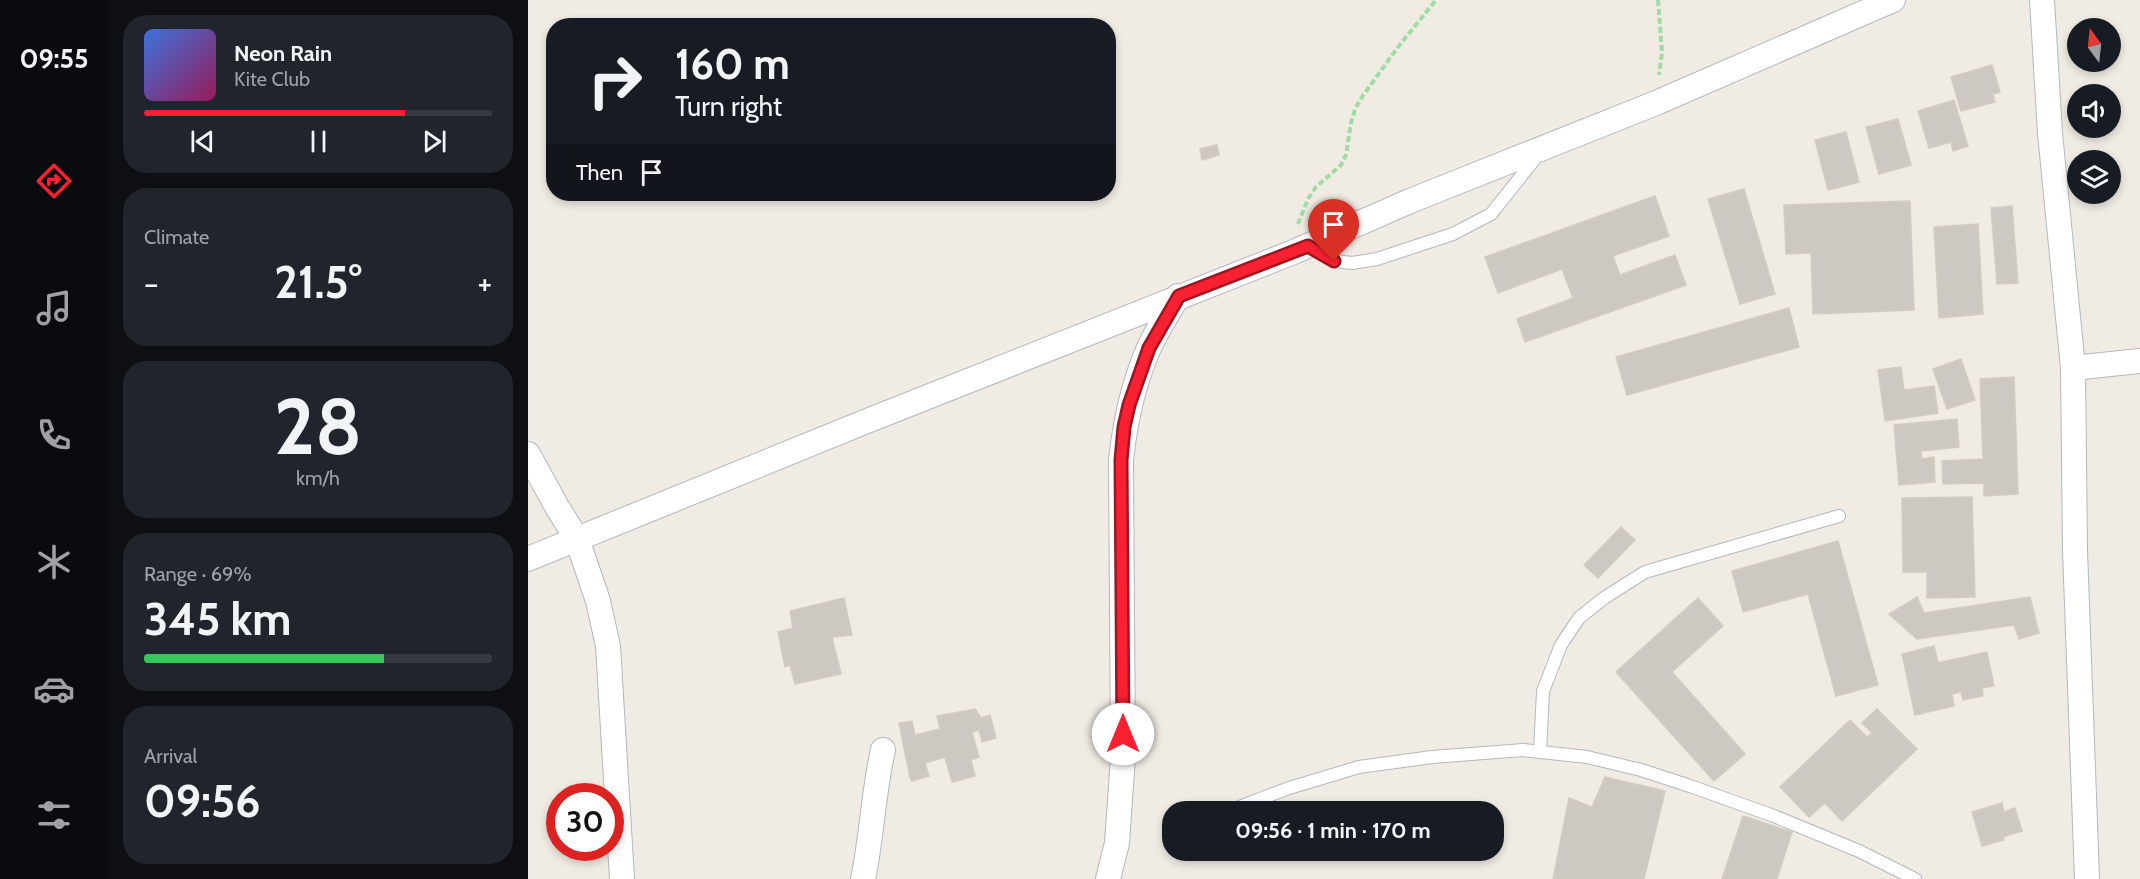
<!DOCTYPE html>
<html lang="en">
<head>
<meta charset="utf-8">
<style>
	:root { --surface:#171b24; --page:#20242c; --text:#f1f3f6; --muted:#9ea1a6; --line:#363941; --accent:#f82031 }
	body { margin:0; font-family:Cabin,sans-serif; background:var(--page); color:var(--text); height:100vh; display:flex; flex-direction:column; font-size:22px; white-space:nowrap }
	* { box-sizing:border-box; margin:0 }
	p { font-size:20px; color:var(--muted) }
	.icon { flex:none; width:33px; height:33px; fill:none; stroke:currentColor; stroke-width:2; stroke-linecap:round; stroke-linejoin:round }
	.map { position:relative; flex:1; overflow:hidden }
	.details { display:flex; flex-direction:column; gap:15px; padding:15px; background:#0d0f14; width:420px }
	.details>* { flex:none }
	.banner { position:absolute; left:18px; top:18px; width:570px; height:183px; border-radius:24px; box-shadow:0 3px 9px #0003; background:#171b24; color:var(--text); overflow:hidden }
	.needle { width:39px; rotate:345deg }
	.fabs { position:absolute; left:1539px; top:18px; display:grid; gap:12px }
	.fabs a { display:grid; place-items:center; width:54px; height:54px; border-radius:50%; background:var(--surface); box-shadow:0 3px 9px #0003; font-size:30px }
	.speed { position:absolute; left:18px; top:783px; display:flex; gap:12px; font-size:30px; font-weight:700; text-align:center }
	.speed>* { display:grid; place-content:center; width:78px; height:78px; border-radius:50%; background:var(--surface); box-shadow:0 3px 9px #0003; line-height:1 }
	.speed .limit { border:9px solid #d22; background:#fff; color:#111 }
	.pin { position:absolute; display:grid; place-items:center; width:51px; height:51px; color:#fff; margin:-62px -26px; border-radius:50% 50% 50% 0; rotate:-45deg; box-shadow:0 0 6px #0007 }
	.pin .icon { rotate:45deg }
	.me { position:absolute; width:66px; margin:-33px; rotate:0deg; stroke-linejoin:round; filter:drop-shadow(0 0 4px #0008) }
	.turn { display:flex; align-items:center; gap:21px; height:126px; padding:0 30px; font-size:27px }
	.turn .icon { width:78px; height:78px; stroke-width:2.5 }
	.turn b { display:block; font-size:42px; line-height:51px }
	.then { display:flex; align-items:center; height:57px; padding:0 30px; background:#0003; gap:12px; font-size:22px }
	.big { font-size:45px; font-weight:800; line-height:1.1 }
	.details .widget { flex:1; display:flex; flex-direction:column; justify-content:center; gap:9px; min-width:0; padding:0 21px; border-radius:24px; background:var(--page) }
	.details .dial { align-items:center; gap:0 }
	.dial b { font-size:78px; line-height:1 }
	.song { display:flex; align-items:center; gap:18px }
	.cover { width:72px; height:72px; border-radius:9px; background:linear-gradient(135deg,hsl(220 70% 55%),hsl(330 70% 35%)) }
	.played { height:6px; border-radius:3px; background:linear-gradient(90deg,var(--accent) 75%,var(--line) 75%) }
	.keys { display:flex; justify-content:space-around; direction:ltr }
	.heat { display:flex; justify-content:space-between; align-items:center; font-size:33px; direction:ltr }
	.charge { height:9px; border-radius:4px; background:linear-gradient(90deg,#34c759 69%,var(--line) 0) }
	.trip { position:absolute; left:634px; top:801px; width:342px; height:60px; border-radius:24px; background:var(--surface); box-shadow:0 3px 9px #0003; font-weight:800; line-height:60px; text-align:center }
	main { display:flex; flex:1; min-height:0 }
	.dock { display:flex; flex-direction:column; width:108px; justify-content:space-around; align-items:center; background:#090b0e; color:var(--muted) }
	.dock .icon { width:42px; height:42px }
	.dock .current { color:var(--accent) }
	.dock b { font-size:27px; color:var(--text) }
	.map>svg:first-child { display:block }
</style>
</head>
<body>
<main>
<nav class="dock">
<b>09:55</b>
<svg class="icon current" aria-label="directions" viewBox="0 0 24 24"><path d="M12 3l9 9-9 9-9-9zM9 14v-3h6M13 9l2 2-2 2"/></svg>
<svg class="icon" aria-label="music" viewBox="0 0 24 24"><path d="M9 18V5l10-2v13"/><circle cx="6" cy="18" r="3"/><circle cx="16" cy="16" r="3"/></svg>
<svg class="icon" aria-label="phone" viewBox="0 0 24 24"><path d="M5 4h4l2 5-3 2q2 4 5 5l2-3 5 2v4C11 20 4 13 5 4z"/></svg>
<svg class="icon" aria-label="climate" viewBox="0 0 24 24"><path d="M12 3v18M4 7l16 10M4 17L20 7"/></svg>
<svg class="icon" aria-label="car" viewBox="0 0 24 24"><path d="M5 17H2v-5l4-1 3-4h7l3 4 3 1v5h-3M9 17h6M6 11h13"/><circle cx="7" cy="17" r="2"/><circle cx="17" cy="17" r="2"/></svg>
<svg class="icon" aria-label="filters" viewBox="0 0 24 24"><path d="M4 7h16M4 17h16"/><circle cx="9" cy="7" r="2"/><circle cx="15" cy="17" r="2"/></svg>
</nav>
<section class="details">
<div class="widget">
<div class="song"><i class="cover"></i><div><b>Neon Rain</b><p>Kite Club</p></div></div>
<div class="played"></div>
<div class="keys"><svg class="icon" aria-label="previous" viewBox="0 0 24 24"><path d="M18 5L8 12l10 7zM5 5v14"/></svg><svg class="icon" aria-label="pause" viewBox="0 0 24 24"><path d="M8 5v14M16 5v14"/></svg><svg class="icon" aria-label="next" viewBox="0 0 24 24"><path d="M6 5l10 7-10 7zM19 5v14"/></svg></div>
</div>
<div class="widget"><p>Climate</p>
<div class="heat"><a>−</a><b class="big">21.5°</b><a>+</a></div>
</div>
<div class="widget dial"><b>28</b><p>km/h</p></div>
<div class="widget"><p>Range · 69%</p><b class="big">345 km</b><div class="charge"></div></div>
<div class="widget"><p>Arrival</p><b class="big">09:56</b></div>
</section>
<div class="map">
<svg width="1612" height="879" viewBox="0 0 1612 879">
	<rect width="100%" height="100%" fill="#f0ebe3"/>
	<g fill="#cdc8c2" stroke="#d5ccc1" stroke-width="1.5">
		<path d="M1464,65L1472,92L1465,94L1467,102L1433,111L1423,77Z"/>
		<path d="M1426,100L1440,146L1425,151L1423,142L1401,148L1390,111Z"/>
		<path d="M1370,119L1383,165L1351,174L1338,127Z"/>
		<path d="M1318,132L1331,182L1300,190L1287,140Z"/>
		<path d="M689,145L691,155L674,160L672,149Z"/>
		<path d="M1216,189L1247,294L1212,304L1180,199Z"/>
		<path d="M1127,196L1141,236L1085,256L1092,275L1147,255L1158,285L997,342L989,319L1045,298L1034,269L970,293L957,257Z"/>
		<path d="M1382,201L1386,310L1285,314L1283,253L1258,254L1256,205Z"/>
		<path d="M1484,206L1490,283L1469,284L1463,208Z"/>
		<path d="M1450,224L1455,314L1411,318L1406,227Z"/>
		<path d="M1261,308L1271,347L1099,395L1088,357Z"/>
		<path d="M1433,359L1447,400L1419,409L1405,369Z"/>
		<path d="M1373,367L1376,390L1406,386L1410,413L1357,421L1350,370Z"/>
		<path d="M1486,377L1490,494L1456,496V483L1415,484L1414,461L1455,459L1452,379Z"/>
		<path d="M1429,419L1431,447L1393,451L1394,459L1406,457L1407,482L1371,485L1366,425Z"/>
		<path d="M1444,497L1447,597L1399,598V572H1375L1374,498Z"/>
		<path d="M1093,527L1107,540L1070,578L1056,565Z"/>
		<path d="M1310,541L1350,685L1308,696L1280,594L1215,612L1204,571Z"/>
		<path d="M1389,597L1396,613L1502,597L1511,633L1491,639L1486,625L1389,639L1361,614Z"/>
		<path d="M316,598L324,635L304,637L313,674L267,684L262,665L257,667L250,632L265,628L262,611Z"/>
		<path d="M1170,598L1195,626L1144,672L1217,754L1186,781L1088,672Z"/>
		<path d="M1406,646L1410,663L1459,652L1466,686L1454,688L1455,696L1435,700L1433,692L1424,694L1426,706L1387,715L1374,654Z"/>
		<path d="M447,709L453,718L462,715L468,738L454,742L451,730L444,732L451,757L443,760L447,776L424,782L417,757L397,763L401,776L384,781L382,778L371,723L384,721L387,735L412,729L409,716Z"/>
		<path d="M1349,709L1389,749L1314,821L1297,803L1281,817L1252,787L1322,720L1339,737L1344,733L1334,723Z"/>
		<path d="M1077,777L1137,791L1116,879H1025L1041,798L1064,807Z"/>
		<path d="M1474,803L1476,812L1487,808L1494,831L1475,837L1476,840L1454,846L1444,812Z"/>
		<path d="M1215,816L1264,832L1249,879H1194Z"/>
	</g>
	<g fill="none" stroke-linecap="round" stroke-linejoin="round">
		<g stroke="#b4b8bc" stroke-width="14">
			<g id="service">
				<path d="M780,246L806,261L824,263L849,259L925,234L963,214L1010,155"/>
				<path d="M1012,752L1015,691L1033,645L1051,618L1076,598L1117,572L1311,516"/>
				<path d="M698,812L761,788L831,767L904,757L995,750L1059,757L1113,770L1162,786L1246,816L1331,851L1387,879"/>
			</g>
		</g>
		<g stroke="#b4b8bc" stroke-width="26">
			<g id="minor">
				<path d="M1514,0L1522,133L1545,368L1547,550L1559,879"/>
				<path d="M1545,368L1612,361"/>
				<path d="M0,454L29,507L49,539L70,601L80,646L94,879"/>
				<path d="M0,559L339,421L768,251L882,201L1128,103L1365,0"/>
				<path d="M335,879C344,836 345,794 355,750"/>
				<path d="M580,879L589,843L595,757L593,460C597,422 605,385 620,350C628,331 640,314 650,296"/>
			</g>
		</g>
		<g stroke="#9fdca6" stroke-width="4" stroke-dasharray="6 3" stroke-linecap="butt">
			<path d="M1130,0L1134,52L1131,75"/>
			<path d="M770,224L780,199L788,187L813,165L818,155L823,123L827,109L834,97L870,47L908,0"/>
		</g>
		<use href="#service" stroke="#fff" stroke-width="12"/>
		<use href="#minor" stroke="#fff" stroke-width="24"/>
	</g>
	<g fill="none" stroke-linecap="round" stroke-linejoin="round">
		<g stroke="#a11520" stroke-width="15">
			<path id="route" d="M595,734L593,460L596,427L601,405L621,348L651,296L780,246L806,261"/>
		</g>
		<use href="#route" stroke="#f82031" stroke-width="10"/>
	</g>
</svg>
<div class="fabs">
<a><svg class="needle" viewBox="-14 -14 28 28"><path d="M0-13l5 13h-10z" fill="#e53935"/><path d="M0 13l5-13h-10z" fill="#9ea1a6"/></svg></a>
<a><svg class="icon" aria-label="sound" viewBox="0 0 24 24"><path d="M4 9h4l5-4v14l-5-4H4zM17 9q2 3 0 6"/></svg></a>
<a><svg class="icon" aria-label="layers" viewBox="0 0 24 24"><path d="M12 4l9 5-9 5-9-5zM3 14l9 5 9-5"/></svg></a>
</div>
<div class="speed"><div class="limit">30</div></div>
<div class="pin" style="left:806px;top:261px;background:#d93025"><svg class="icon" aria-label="arrive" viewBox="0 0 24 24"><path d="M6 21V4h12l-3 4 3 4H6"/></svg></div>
<svg class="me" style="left:595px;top:734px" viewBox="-20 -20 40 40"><circle r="19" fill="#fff"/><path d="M0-13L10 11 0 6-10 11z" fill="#f82031"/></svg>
<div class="trip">09:56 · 1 min · 170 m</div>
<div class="banner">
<div class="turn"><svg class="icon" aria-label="right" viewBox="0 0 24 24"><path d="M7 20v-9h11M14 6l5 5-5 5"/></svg><div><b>160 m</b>Turn right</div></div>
<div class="then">Then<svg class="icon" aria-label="arrive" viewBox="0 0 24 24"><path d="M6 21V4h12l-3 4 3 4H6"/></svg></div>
</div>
</div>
</main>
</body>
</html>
